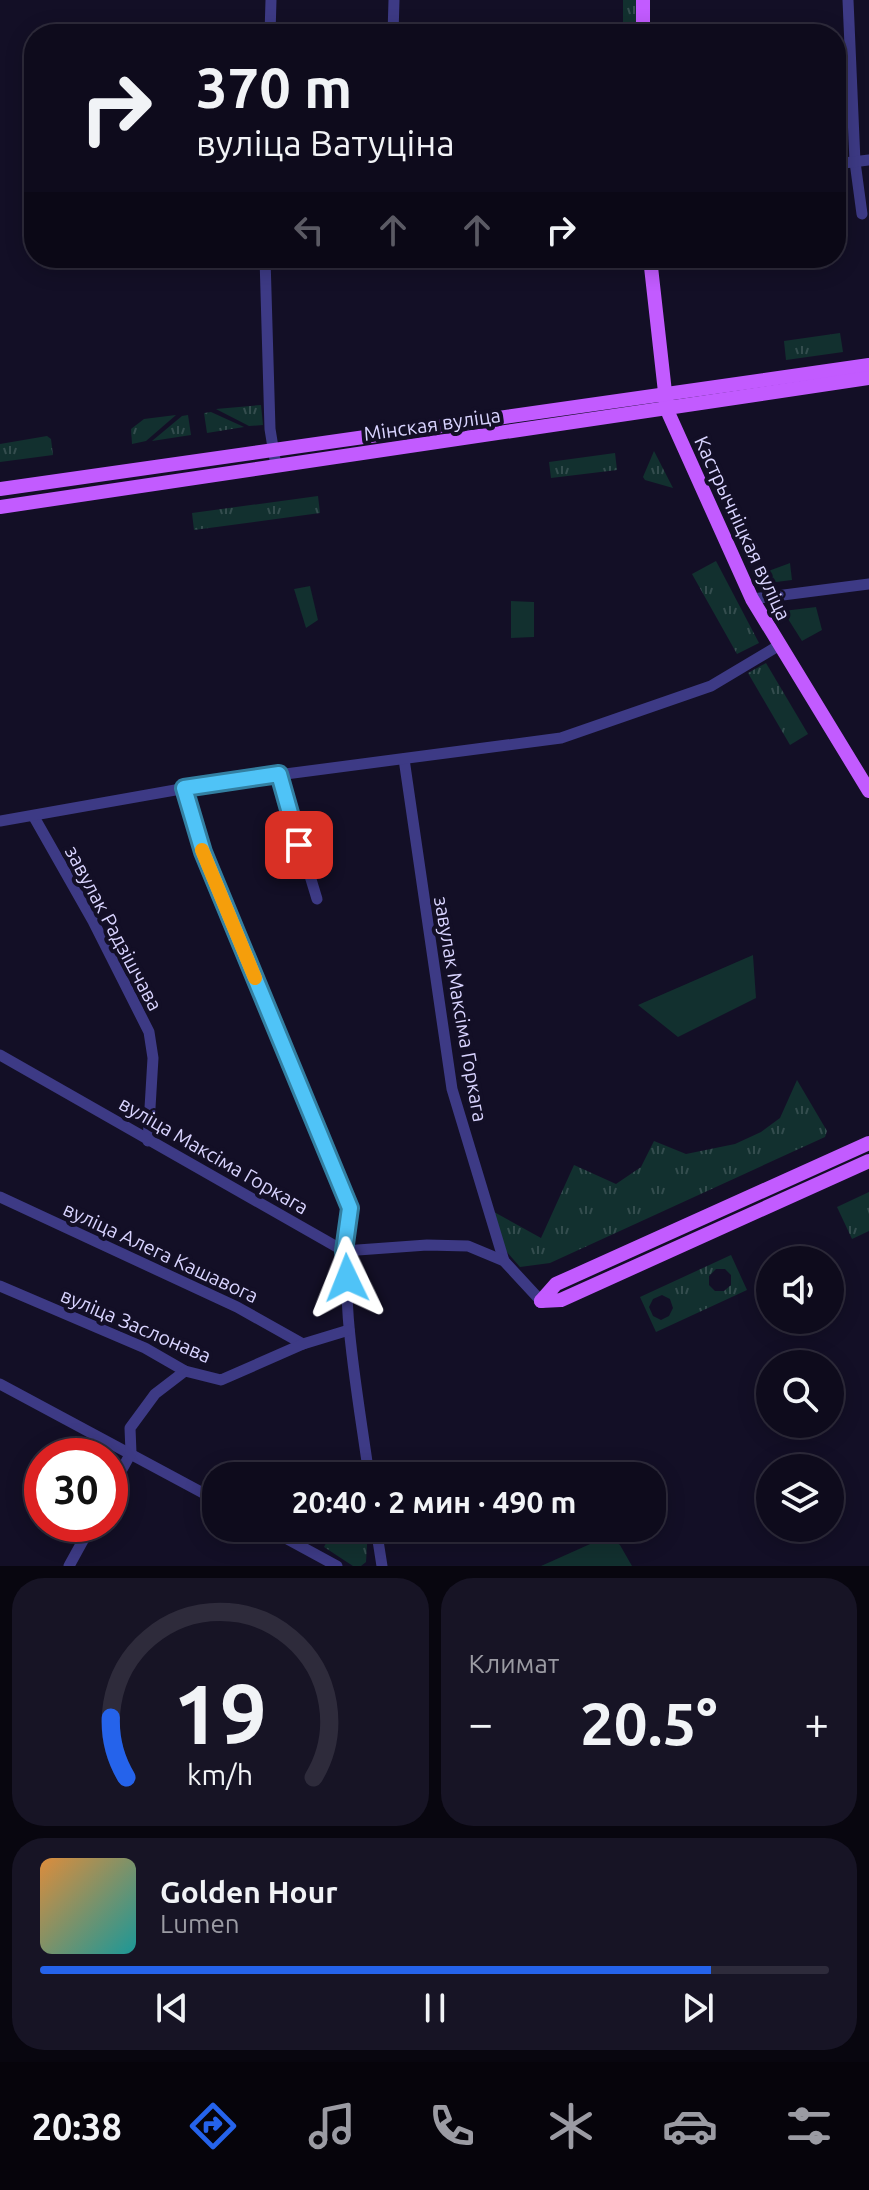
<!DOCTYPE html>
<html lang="ru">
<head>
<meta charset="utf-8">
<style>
	:root { --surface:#0e0b1c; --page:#171425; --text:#f1f3f6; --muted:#9b9ba3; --line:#2e2b3b; --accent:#2563eb }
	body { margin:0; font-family:Ubuntu,sans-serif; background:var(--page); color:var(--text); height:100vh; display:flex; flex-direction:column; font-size:30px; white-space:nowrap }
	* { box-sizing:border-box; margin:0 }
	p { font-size:26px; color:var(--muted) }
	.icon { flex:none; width:44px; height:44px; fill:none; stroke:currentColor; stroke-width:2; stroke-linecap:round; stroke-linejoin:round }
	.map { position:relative; height:1566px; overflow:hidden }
	.drawer { display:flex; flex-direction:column; gap:12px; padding:12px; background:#08060f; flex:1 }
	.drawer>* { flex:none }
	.guide { position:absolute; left:24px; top:24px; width:822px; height:244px; border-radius:32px; box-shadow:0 4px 20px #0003,0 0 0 2px var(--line); background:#0e0b1c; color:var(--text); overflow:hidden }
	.controls { position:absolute; left:756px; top:1246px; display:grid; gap:16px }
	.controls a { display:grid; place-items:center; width:88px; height:88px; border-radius:50%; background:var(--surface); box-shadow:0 4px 20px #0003,0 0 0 2px var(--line); font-size:40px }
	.speed { position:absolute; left:24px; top:1438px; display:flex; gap:16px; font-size:40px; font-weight:700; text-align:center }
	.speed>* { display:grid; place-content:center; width:104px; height:104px; border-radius:50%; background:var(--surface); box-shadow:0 4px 20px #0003,0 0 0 2px var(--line); line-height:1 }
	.speed .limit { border:12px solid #d22; background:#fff; color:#111 }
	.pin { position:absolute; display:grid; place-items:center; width:68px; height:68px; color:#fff; margin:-34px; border-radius:16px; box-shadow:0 4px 12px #0006 }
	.me { position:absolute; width:88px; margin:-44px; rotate:358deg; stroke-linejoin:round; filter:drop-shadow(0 0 6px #0008) }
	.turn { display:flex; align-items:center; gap:28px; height:168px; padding:0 40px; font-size:36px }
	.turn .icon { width:104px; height:104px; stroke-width:2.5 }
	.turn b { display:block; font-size:56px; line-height:68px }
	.lanes { display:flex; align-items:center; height:76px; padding:0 40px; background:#0003; justify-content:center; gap:40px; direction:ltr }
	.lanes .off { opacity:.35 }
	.big { font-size:60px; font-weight:700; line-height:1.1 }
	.drawer .card { flex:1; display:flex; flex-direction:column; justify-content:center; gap:12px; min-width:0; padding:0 28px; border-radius:32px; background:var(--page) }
	.drawer .dial { align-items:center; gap:0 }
	.dial svg { height:208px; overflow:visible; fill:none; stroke:var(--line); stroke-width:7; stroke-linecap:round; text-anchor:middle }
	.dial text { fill:var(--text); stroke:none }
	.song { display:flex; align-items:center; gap:24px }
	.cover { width:96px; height:96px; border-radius:12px; background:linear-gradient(135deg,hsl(30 70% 55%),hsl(180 70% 35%)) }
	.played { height:8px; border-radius:4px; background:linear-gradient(90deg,var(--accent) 85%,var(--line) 85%) }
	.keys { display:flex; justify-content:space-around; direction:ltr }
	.heat { display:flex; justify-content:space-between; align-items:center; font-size:44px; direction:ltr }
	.drawer .tiles { flex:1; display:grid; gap:12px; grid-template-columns:1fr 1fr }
	.card:last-child { grid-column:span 2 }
	.trip { position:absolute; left:202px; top:1462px; width:464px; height:80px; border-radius:32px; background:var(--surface); box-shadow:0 4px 20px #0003,0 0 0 2px var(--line); font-weight:700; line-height:80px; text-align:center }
	.dock { display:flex; height:128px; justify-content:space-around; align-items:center; background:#06040b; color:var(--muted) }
	.dock .icon { width:56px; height:56px }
	.dock .on { color:var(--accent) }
	.dock b { font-size:36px; color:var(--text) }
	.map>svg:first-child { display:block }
</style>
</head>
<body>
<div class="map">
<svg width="869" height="1566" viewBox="0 0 869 1566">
	<defs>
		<pattern id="grass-tufts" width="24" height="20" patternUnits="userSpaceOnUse" patternTransform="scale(2)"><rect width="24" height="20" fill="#12302f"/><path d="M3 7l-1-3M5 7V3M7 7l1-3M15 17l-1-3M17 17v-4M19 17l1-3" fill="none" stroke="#344d4e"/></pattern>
	</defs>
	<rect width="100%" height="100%" fill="#130f26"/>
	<g fill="url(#grass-tufts)" fill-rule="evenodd">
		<rect x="623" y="0" width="14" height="34"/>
		<path d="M840,333L843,352L786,360L784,341Z"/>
		<path d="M261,405L263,425L249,426L216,409Z"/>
		<path d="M211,412L244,427L207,433L204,413Z"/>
		<path d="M176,415L146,441L132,444L131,429L144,419Z"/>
		<path d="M188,415L191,435L152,441L182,416Z"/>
		<path d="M47,436L51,439L53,455L0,462V444Z"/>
		<path d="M654,451L673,488L645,480L643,477Z"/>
		<path d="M615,453L617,470L551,478L549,462Z"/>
		<path d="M318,496L320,513L194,530L192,513Z"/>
		<path d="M716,561L759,643L737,654L692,574Z"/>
		<path d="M766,663L808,734L790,745L748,673Z"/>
		<path d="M797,1080L827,1131L825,1137L550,1263L520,1267L506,1251L494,1212L541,1238L574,1165L616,1184L641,1167L654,1141L686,1154L735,1144L761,1132L780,1118Z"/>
		<path d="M869,1192V1231L852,1239L837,1207Z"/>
		<path d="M731,1255L747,1290L656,1332L640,1297ZM716,1269H725L731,1275V1285L724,1291H715L709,1285V1276ZM662,1295L670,1299L673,1308L669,1316L661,1320L653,1316L649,1307L653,1299Z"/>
		<path d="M334,1528H368L366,1562L361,1566H353L324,1547Z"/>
	</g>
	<g fill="#12302f">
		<path d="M790,563L792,580L768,583L763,573Z"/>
		<path d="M310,586L318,620L306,628L294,589Z"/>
		<path d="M511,601L534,602V637L511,638Z"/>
		<path d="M816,607L822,630L802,641L783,611Z"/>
		<path d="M753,955L756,998L678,1037L638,1005Z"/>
		<path d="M608,1536L620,1545L632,1566H541Z"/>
	</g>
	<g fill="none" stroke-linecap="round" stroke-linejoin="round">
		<g stroke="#3d3a85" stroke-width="11">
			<path d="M848,0L855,162L862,214"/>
			<path d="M270,34L271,0"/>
			<path d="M393,34L394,0"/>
			<path d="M836,164L869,160"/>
			<path d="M265,258L270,429L276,466"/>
			<path d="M752,599L869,584"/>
			<path d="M404,759L452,1089L504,1261"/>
			<path d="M279,774L317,899"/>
			<path d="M184,788L203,852L350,1208C338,1296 357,1388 369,1476"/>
			<path d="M34,817L93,921L149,1032L153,1058L148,1141"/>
			<path d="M0,821L209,784L561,738L711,686L778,646"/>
			<path d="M0,1055L344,1251L427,1245L468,1246L504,1261L541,1301"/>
			<path d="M0,1197L237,1307L303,1344"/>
			<path d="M0,1286L145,1348L185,1371L221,1380L303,1344L349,1330"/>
			<path d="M0,1384L216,1500"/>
			<path d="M110,1491L131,1453L130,1428L155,1394L185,1371"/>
			<path d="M267,1528L337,1566"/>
			<path d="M376,1528L382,1566"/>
			<path d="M69,1566L92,1524"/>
		</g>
		<g stroke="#c25bff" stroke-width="14">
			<path d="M643,34V0"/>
			<path d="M650,258L667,410L752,599L869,791"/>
			<path d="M0,489L869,365"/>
			<path d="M0,507L869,378"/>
			<path d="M541,1301L556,1284L869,1143"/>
			<path d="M541,1301L561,1300L869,1161"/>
		</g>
	</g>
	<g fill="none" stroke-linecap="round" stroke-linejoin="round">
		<g stroke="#337fa1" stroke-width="20">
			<path id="route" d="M299,845L279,774L184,788L203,852L350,1208L344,1251L347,1278"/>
		</g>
		<use href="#route" stroke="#4fc3f7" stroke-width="14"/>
		<path stroke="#f59e0b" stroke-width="14" d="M202,850L255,978"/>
	</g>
	<g text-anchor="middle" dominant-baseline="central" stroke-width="8" stroke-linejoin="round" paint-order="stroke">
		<g font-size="20" fill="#d9d4ff" stroke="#130f26">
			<text transform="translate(432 424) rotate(-8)">Мінская вуліца</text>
			<text transform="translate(743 528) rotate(65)">Кастрычніцкая вуліца</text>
			<text transform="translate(114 928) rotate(62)">завулак Радзішчава</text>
			<text transform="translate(461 1009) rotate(80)">завулак Максіма Горкага</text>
			<text transform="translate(214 1155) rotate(30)">вуліца Максіма Горкага</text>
			<text transform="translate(161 1252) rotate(25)">вуліца Алега Кашавога</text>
			<text transform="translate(136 1325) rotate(23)">вуліца Заслонава</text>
		</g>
	</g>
</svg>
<div class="controls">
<a><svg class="icon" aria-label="sound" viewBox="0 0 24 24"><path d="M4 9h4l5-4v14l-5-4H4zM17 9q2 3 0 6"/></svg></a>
<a><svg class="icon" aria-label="search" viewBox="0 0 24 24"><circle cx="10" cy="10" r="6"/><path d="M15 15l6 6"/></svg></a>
<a><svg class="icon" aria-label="layers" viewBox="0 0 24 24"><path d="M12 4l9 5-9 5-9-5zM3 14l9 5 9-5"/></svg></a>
</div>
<div class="speed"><div class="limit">30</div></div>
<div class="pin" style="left:299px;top:845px;background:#d93025"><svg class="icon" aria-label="arrive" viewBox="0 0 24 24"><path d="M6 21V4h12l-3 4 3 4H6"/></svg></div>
<svg class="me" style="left:347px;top:1278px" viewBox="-20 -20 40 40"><path d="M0-17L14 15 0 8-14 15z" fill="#4fc3f7" stroke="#fff" stroke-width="4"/></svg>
<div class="trip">20:40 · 2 мин · 490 m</div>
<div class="guide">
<div class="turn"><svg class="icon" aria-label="right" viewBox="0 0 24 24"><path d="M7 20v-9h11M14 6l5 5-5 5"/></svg><div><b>370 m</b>вуліца Ватуціна</div></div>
<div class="lanes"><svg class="icon off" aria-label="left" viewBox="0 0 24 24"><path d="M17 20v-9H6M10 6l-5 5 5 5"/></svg><svg class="icon off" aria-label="ahead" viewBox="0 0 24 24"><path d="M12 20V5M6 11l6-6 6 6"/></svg><svg class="icon off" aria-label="ahead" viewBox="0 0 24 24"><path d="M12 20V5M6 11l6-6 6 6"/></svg><svg class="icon" aria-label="right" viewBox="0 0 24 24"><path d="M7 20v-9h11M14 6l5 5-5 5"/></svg></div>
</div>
</div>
<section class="drawer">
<div class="tiles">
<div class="card dial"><svg viewBox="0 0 100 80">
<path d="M14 69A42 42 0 1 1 86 69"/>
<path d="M14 69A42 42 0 0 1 8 46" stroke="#2563eb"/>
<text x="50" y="56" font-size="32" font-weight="700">19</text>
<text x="50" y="72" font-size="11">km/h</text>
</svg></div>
<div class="card"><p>Климат</p>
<div class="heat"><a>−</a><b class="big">20.5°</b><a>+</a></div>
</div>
<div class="card">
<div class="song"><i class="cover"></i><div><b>Golden Hour</b><p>Lumen</p></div></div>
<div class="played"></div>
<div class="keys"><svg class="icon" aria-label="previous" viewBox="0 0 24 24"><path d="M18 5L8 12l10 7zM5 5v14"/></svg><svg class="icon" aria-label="pause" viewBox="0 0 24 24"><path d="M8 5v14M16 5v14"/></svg><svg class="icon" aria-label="next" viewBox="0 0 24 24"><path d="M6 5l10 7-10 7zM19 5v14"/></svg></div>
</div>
</div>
</section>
<nav class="dock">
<b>20:38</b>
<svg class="icon on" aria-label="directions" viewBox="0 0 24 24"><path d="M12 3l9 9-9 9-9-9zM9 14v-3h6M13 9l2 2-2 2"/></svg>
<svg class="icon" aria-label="music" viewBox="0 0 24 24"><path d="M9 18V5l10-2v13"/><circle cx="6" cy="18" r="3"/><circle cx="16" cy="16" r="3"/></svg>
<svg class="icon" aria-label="phone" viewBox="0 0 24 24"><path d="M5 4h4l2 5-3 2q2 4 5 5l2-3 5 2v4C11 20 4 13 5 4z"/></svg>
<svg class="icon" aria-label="climate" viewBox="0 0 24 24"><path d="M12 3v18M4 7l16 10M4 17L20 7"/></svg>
<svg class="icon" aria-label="car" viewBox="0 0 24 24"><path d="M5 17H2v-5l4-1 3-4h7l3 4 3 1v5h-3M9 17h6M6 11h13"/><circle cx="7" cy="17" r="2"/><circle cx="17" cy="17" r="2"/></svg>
<svg class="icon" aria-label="filters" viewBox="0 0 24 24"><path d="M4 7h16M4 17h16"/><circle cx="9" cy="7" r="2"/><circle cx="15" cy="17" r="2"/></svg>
</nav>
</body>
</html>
